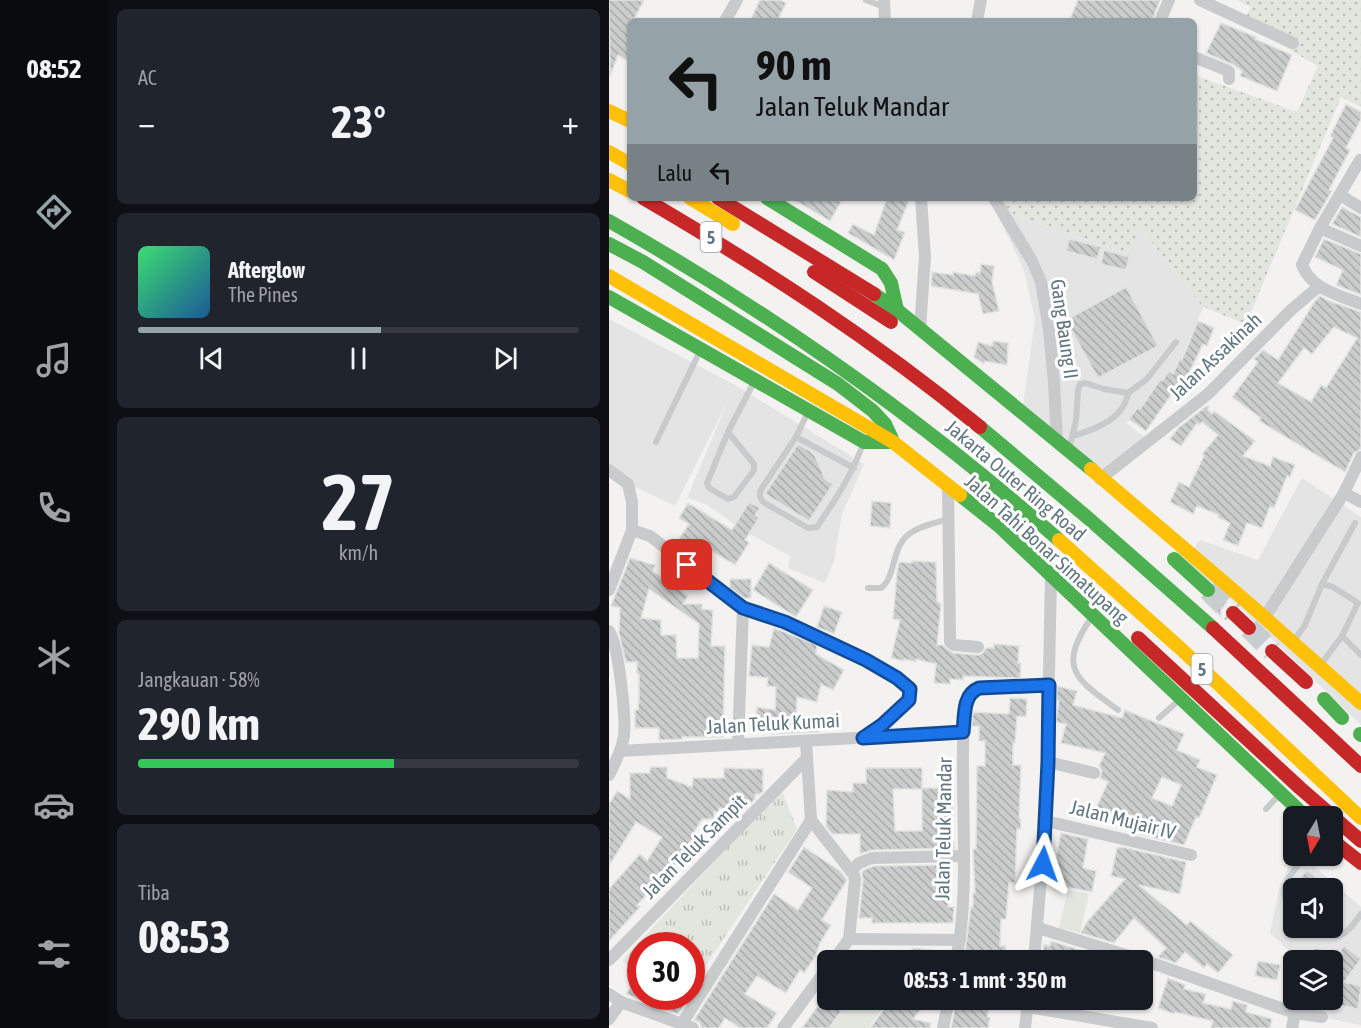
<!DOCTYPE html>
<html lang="id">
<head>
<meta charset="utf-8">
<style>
	:root { --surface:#171b24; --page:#20242c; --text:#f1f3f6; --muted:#9ea1a6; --line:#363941; --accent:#95a2a8 }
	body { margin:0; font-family:"Asap Condensed",sans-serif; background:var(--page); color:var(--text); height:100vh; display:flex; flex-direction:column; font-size:22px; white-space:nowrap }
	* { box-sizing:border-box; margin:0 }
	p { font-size:20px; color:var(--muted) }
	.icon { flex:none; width:33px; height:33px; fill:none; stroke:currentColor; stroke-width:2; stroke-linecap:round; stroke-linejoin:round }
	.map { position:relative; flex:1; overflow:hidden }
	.panel { display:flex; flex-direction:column; gap:9px; padding:9px; background:#0d0f14; width:501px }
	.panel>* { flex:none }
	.guide { position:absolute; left:18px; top:18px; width:570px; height:183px; border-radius:9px; box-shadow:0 2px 4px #0004; background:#95a2a8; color:#111; overflow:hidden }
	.needle { width:39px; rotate:190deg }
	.controls { position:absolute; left:674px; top:806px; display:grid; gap:12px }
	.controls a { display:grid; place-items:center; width:60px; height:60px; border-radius:9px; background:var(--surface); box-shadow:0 2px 4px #0004; font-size:30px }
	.speed { position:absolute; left:18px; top:932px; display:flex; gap:12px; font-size:30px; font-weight:700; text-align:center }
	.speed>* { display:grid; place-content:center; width:78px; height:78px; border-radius:50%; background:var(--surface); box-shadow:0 2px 4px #0004; line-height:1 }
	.speed .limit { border:9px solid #d22; background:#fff; color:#111 }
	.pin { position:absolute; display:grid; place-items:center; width:51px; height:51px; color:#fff; margin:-26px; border-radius:12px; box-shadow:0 3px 9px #0006 }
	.me { position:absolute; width:66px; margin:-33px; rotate:4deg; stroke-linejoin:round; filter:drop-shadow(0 0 4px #0008) }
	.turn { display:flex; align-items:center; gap:21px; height:126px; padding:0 30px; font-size:27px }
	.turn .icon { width:78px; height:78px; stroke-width:2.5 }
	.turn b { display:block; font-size:42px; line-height:51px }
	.then { display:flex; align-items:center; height:57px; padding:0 30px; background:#0003; gap:12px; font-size:22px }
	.big { font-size:45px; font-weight:700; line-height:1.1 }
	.panel .card { flex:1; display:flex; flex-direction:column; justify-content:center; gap:9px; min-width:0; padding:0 21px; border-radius:9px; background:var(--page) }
	.panel .dial { align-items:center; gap:0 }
	.dial b { font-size:78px; line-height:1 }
	.song { display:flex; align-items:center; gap:18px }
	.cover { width:72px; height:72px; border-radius:9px; background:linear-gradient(135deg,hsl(140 70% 55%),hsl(210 70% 35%)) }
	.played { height:6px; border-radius:3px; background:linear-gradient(90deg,var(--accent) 55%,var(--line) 55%) }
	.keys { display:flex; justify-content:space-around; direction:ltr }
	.heat { display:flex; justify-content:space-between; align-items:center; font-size:33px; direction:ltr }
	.charge { height:9px; border-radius:4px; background:linear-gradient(90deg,#34c759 58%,var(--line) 0) }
	.trip { position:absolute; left:208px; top:950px; width:336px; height:60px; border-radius:9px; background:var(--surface); box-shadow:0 2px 4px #0004; font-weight:700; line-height:60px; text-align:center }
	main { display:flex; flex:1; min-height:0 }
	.dock { display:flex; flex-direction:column; width:108px; justify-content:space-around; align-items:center; background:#090b0e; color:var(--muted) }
	.dock .icon { width:42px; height:42px }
	.dock .active { color:var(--accent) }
	.dock b { font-size:27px; color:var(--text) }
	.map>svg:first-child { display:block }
</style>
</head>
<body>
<main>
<nav class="dock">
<b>08:52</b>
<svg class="icon active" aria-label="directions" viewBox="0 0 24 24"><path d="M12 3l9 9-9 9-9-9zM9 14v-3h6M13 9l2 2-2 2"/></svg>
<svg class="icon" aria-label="music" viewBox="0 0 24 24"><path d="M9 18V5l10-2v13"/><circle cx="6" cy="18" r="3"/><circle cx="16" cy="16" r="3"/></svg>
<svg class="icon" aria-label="phone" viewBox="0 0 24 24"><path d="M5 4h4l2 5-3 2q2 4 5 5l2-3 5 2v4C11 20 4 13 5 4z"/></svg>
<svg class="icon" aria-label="climate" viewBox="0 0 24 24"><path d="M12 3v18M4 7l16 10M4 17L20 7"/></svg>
<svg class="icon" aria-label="car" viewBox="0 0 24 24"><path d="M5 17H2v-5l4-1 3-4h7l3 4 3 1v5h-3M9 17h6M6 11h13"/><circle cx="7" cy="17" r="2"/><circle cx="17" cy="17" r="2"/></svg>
<svg class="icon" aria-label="filters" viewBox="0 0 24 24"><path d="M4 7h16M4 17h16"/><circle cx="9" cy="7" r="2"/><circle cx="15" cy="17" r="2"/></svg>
</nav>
<section class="panel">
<div class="card"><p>AC</p>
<div class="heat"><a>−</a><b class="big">23°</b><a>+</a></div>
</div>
<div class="card">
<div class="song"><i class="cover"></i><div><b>Afterglow</b><p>The Pines</p></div></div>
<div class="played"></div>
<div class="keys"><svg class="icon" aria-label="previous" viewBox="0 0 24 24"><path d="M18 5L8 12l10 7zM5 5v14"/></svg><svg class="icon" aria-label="pause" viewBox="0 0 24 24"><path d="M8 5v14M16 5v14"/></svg><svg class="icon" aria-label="next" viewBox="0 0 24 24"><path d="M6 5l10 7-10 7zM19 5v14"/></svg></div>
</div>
<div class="card dial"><b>27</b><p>km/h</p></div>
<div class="card"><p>Jangkauan · 58%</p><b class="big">290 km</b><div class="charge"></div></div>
<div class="card"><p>Tiba</p><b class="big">08:53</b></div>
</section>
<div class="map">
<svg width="752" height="1028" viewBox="0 0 752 1028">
	<defs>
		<pattern id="grass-dots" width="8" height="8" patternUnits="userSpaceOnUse" patternTransform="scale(1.5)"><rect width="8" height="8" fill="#e3e5df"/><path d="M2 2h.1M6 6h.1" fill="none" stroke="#bcbeba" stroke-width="1.8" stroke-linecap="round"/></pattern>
		<pattern id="park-tufts" width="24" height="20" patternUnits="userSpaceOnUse" patternTransform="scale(1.5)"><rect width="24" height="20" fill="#e3e5df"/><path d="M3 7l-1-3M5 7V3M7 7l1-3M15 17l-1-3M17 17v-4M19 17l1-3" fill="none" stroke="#bcbeba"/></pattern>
		<pattern id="building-back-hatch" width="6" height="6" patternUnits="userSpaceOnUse" patternTransform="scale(1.5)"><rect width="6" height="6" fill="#cbcdcd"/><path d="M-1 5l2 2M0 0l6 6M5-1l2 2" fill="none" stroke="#a8abac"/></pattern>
	</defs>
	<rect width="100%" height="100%" fill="#f3f2f1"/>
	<g fill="#e3e4e3" fill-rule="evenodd">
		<path d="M385,208L520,255L529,225L594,307L564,378L517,423L542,442L491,483L413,412L426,319L415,270Z"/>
		<path d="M0,319L126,385L255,464L233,514L225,561L216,583L179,568L181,556L137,532L97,504L78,498L120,399L66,506L0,474Z"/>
		<path d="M693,478L752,517V725L623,600L571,567L591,540L649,560Z"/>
		<path d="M685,855H692L752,907V1025L694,1013L695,999H723V960H690L661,933L671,885ZM684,888H723V927H684Z"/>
	</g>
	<path fill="url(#grass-dots)" d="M628,0H752V107L732,97L637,324L594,307L530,226L521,255L385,208L379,198H585V75L688,112L709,66L634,23L642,7Z"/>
	<path fill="url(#park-tufts)" d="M172,789L188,829L83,986L82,945H32L31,972L13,961Z"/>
	<g fill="#e3e5df">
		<path d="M459,889L480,894L471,933L450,928Z"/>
		<path d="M243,999H274L278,1002L259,1028H221Z"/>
	</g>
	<g fill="url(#building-back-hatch)" stroke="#e2e2e1" stroke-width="1.5" fill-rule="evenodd">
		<path d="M0,0H35L24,21H21V62L9,55L1,77Z"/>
		<path d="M151,0H171L177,3L168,21H141Z"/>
		<path d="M469,0H551L543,21H460Z"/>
		<path d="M612,23L647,37L646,39L683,55L668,91L631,76L633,71L625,65L597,53Z"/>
		<path d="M737,104L752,112V119L737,148L741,150L720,190L723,191L706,220L686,210L724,138L721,136Z"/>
		<path d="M182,198H224L232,202L221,221Z"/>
		<path d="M278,198H301L288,230L296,232L285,260L239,233L244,224L265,235Z"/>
		<path d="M733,207L752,217V237L723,224Z"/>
		<path d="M460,239L492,247L488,259L457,251Z"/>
		<path d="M715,239L752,254V295L727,285L734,270L706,257Z"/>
		<path d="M495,250L520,257L517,270L492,264Z"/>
		<path d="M372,264L385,266L383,282L390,311L374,314L369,294L322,286L323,272L344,275V272L366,276L367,272L371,273Z"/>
		<path d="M517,287L549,346L489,378L457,320Z"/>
		<path d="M711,296L720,301L752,312V449L745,453L736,472L650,421L652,418L623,397L649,362L645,359L654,350L669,360L706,301ZM725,327L748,338L717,388L712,385L702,402L669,383L695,348L703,354Z"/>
		<path d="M589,321L605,328L598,346L594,344L577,379L574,378L537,431L520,419L529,407L531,409L551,380L553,381L560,371L564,374L571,359L573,360Z"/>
		<path d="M384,341L399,343L398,365L376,361L375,364L365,357L369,342L383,346Z"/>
		<path d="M598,406L600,407L598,409L603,414L605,411L646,441L634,456L661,466L664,457L686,465L681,477L678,476L665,508L661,506L653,528L638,523L629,546L614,540L621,523L609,517L610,515L588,506L584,514L561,502L570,482L580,487L595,456L593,454L609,435L593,422L590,425L588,423L572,446L561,439L569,428Z"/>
		<path d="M189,444L201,451L206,456L216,479L224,484L200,521L156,494Z"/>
		<path d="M263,501L282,503L281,528L261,526Z"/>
		<path d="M140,502L151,508L146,515L150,518L136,540L140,543L126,565L94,546L86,560L66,545L80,524L70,518L79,503L123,530Z"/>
		<path d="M21,558L46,565L44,571L79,596L74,604H93V609L104,610L102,646H116L114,737H73V739L50,740V728H26V710H29L30,697V674H28V662H17L10,634L11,608L2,606ZM40,589L90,624L89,658H68L67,635H52V620L32,618Z"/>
		<path d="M303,561L327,562L328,602L332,604L328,645H333L344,653L368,655L373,654L377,648H385V644L410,646L409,663H412L411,678L354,676V680L341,679V684L325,683L327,664L307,659V662L295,659V661L282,658L291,620L284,619L288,572L290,562L303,563Z"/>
		<path d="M160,563L204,590L187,617L144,590Z"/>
		<path d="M121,579H142V598H135L121,588Z"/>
		<path d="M610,595L618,602L612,610V617L596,602H603Z"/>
		<path d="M215,606L233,612L225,634L208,627Z"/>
		<path d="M165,628L208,645L207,654L235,670L224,690L212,684L208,702L188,697L187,721H211L210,732L161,734V726L146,724L148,707L166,710L167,687L158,686L159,678L140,676L143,645L160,647Z"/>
		<path d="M448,686L468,691L464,705L513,718L516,710L575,734L568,750L591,760L588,767L608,775L590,818L587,817L575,845L520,832L523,825L486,811L499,782L491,778L493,771L490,766L496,753L452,743L457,724L447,722L450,701L448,700ZM553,777L572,785L563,806L543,798Z"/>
		<path d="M401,698L418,699L417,717L408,716L406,743H404V765H412L410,818H411L412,829H408L406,883H400L397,919H392L391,946H397L394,960H355L362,907H364V893H366L364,849H367L368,766H376V741H370V726H363L364,712L400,714Z"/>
		<path d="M41,767H58V778L83,787L84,778H115V768L154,769V791L151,794H146V799L142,803H138L137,809L110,808L109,812H105V819H93L83,835L90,839L82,852L76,848L57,879L47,890L45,887L28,905L31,907L0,941V889L31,854L38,861L53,837L27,822L0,866V804L8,791L21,799V773H41Z"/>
		<path d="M257,768H313V788H345L343,842H345L346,848L263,850L251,854V834H223L217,826L218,790L244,792V783H257ZM284,789H313V831H286Z"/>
		<path d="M452,833L479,839L474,868L487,871L483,892L440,884L442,862L446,863Z"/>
		<path d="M195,847L231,871L238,880L213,920L222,925L211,943L206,957L195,973L191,970L177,993L148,976L136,994L168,1013L158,1028H131L116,1018L110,1028H93L90,1022L85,1020L165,894L189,910L203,888L179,872Z"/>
		<path d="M513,847L577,862L571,894L530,885L578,925L581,921L624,955L609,973L598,964L595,968L576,952L567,963L549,957L557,948L525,918L505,943L472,933L478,922L516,879L502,876L508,848Z"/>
		<path d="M342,865V874H339V907H345L344,923H263V918H250L254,881L253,872L255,870L265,866Z"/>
		<path d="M698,870L705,876L718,888H682Z"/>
		<path d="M442,941L494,957L491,960H433L435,944L441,946Z"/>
		<path d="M735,946L752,959L735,982L752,986L749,1009L726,1004L728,992L723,997V960H704L705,948L731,951Z"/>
		<path d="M303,948L340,952L339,960H302Z"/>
		<path d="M649,961L671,965L668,980L646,976Z"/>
		<path d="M32,970V996H67L77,1002L69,1014L17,994Z"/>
		<path d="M559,978L576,985L575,989L597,994L594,1003L622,1009L624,1001L638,1005L637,1012L663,1019L661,1028H602L604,1021L566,1012L565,1014L549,1008Z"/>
		<path d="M214,999H241L220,1028H193Z"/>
		<path d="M283,999H320L304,1019L322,1023L321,1028H261Z"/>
		<path d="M348,999H382L378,1017L381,1018L379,1028H342Z"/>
	</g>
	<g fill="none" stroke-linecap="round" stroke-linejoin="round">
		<g stroke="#c8cdcf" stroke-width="21" stroke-dasharray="21 10" stroke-linecap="butt">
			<path d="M599,590L624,613"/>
			<path d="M640,628L663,651"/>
		</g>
		<g stroke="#c8cacb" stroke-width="6">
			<path d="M257,0L275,7"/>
			<path d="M119,432L145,464V470L125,497L119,499L100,488L98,483L119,432L144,384"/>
			<path d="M464,436C487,429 515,419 519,393"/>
			<path d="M187,437L197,416"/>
			<path d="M47,442L90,353"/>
			<path d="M461,445L467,421L469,390L471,384L476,383L495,389L519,393L538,379L567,342"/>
			<path d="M245,468L187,437L151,491V496L154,502L199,528L208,527C226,500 243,475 254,444"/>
			<path d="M713,584L746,523"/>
			<path d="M259,588H272C287,577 282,549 299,535C309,526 327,523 339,519"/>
			<path d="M482,618C447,670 468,679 509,710"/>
			<path d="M733,636L752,655"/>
			<path d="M686,639L696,625L713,584L724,587L749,603L733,636L713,663"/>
			<path d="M550,718L569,701"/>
			<path d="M657,809L669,796"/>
			<path d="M684,908C663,892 685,869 698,855"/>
			<path d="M708,927C731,945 738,933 752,914"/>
		</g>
		<g stroke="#c8cacb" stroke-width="12">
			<path d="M275,0L276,21"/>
			<path d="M591,0L684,43"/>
			<path d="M116,21L128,0"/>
			<path d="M368,21L372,0"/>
			<path d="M551,21L560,0"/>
			<path d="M585,57L617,70L620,72V79"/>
			<path d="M751,160L711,228L693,265C702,289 730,295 752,304"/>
			<path d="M731,195L752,208"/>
			<path d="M385,198L423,261L432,282L440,330L445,382L448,441"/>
			<path d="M711,228L752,246"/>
			<path d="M311,329L316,257L312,198"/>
			<path d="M0,470L19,484L23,502V530L0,590"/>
			<path d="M491,479L599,394L682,310L709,287"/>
			<path d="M339,486L341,642L345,645L369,647"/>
			<path d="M735,493L752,457"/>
			<path d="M23,530L41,536L134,608L129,744"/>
			<path d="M134,608C184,625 262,654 301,689L300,700L274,725L255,737"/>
			<path d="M656,617L735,493L752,502"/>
			<path d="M0,631C10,646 17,717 15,736C13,750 6,763 0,775"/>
			<path d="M197,741L202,820L245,875L246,880L240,939L225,960"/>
			<path d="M11,751L354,732"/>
			<path d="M439,762L485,773"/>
			<path d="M437,821L582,855"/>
			<path d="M242,871L250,863L263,858L354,856"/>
			<path d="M429,928L533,960"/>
			<path d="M240,939L351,940"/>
			<path d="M0,960L198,758"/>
			<path d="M347,960C359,903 354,835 354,777C354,750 353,722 359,695L370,688L440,685"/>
			<path d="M425,960L437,821L442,576"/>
			<path d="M534,960L686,1013L713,1017"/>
			<path d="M0,994L12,1002L84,1028"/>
			<path d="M419,1007L543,1028"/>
			<path d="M0,1019L12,1002"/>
			<path d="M72,1025L202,820"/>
			<path d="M174,1028L219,967"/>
			<path d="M334,1028L340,999"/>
			<path d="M416,1028L419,1000"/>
			<path d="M683,1028L686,1013"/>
		</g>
		<g stroke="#4caf50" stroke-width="14">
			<path d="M158,198L273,269L282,283L288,310"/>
			<path d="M0,221C161,312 311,418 450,540"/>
			<path d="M0,244L34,262L229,384L264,411L276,424L283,439"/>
			<path d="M265,294L288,310L482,469"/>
			<path d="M0,297L255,442H281"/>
			<path d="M371,427L479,518L604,628"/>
			<path d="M351,495L390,526L696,816"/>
			<path d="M565,559L599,590"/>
			<path d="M715,699L733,718"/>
			<path d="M751,734L752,735"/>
		</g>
		<g stroke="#ffc107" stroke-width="14">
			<path d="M0,111L21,121"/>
			<path d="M0,152L21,164"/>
			<path d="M0,180L21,191"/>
			<path d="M81,198L124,224"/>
			<path d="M0,276L284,442L351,495"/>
			<path d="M482,469L638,602L752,703"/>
			<path d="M450,540L572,649L752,818"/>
		</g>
		<g stroke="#c62828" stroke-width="14">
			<path d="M34,198C152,267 265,340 371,427"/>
			<path d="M109,198L265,294"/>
			<path d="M205,272L282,322"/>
			<path d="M624,613L640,628"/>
			<path d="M604,628L752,766"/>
			<path d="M529,638L691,788L752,841"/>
			<path d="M663,651L697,682"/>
			<path d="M723,840L752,863"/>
		</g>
	</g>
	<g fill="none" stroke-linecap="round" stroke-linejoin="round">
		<g stroke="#114b97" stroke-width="15">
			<path id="route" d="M78,565L134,608L176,622L257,660L288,678L301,689L300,700L273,725L254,738L354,732C356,717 353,695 370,688L440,685L439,762L434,864"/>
		</g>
		<use href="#route" stroke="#1a73e8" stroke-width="10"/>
	</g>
	<g text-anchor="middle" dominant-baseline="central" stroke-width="6" stroke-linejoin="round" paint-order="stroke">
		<g fill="#fff" stroke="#92a0a7" stroke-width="1.5">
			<rect x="91.5" y="222" width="21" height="30" rx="4.5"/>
			<rect x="582.5" y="654" width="21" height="30" rx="4.5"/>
		</g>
		<g font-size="18" font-weight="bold" fill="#637781">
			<text x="102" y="237">5</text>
			<text x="593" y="669">5</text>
		</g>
		<g font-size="20" fill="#637781" stroke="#fff">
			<text transform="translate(456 329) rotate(82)">Gang Baung II</text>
			<text transform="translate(606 356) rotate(-43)">Jalan Assakinah</text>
			<text transform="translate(407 480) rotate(40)">Jakarta Outer Ring Road</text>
			<text transform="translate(438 549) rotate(42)">Jalan Tahi Bonar Simatupang</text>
			<text transform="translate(164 723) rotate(-3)">Jalan Teluk Kumai</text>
			<text transform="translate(514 819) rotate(14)">Jalan Mujair IV</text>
			<text transform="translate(334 829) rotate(-89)">Jalan Teluk Mandar</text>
			<text transform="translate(85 846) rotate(-45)">Jalan Teluk Sampit</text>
		</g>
	</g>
</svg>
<div class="controls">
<a><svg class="needle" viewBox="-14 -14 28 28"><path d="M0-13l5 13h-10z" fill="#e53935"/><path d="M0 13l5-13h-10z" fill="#9ea1a6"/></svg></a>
<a><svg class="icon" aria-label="sound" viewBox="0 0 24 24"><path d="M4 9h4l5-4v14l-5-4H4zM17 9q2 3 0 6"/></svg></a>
<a><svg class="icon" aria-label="layers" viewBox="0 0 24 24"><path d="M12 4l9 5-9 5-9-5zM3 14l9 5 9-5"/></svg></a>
</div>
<div class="speed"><div class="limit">30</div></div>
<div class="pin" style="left:78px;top:565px;background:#d93025"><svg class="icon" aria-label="arrive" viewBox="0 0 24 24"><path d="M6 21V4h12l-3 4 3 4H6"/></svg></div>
<svg class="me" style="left:434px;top:864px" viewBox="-20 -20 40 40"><path d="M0-17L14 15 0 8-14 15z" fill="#1a73e8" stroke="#fff" stroke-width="4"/></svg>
<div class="trip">08:53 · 1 mnt · 350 m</div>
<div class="guide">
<div class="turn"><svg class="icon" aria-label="left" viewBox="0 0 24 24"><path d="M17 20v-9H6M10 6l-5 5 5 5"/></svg><div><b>90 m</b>Jalan Teluk Mandar</div></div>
<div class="then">Lalu<svg class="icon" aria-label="left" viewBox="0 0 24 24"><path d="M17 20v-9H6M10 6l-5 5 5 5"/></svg></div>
</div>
</div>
</main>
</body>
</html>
